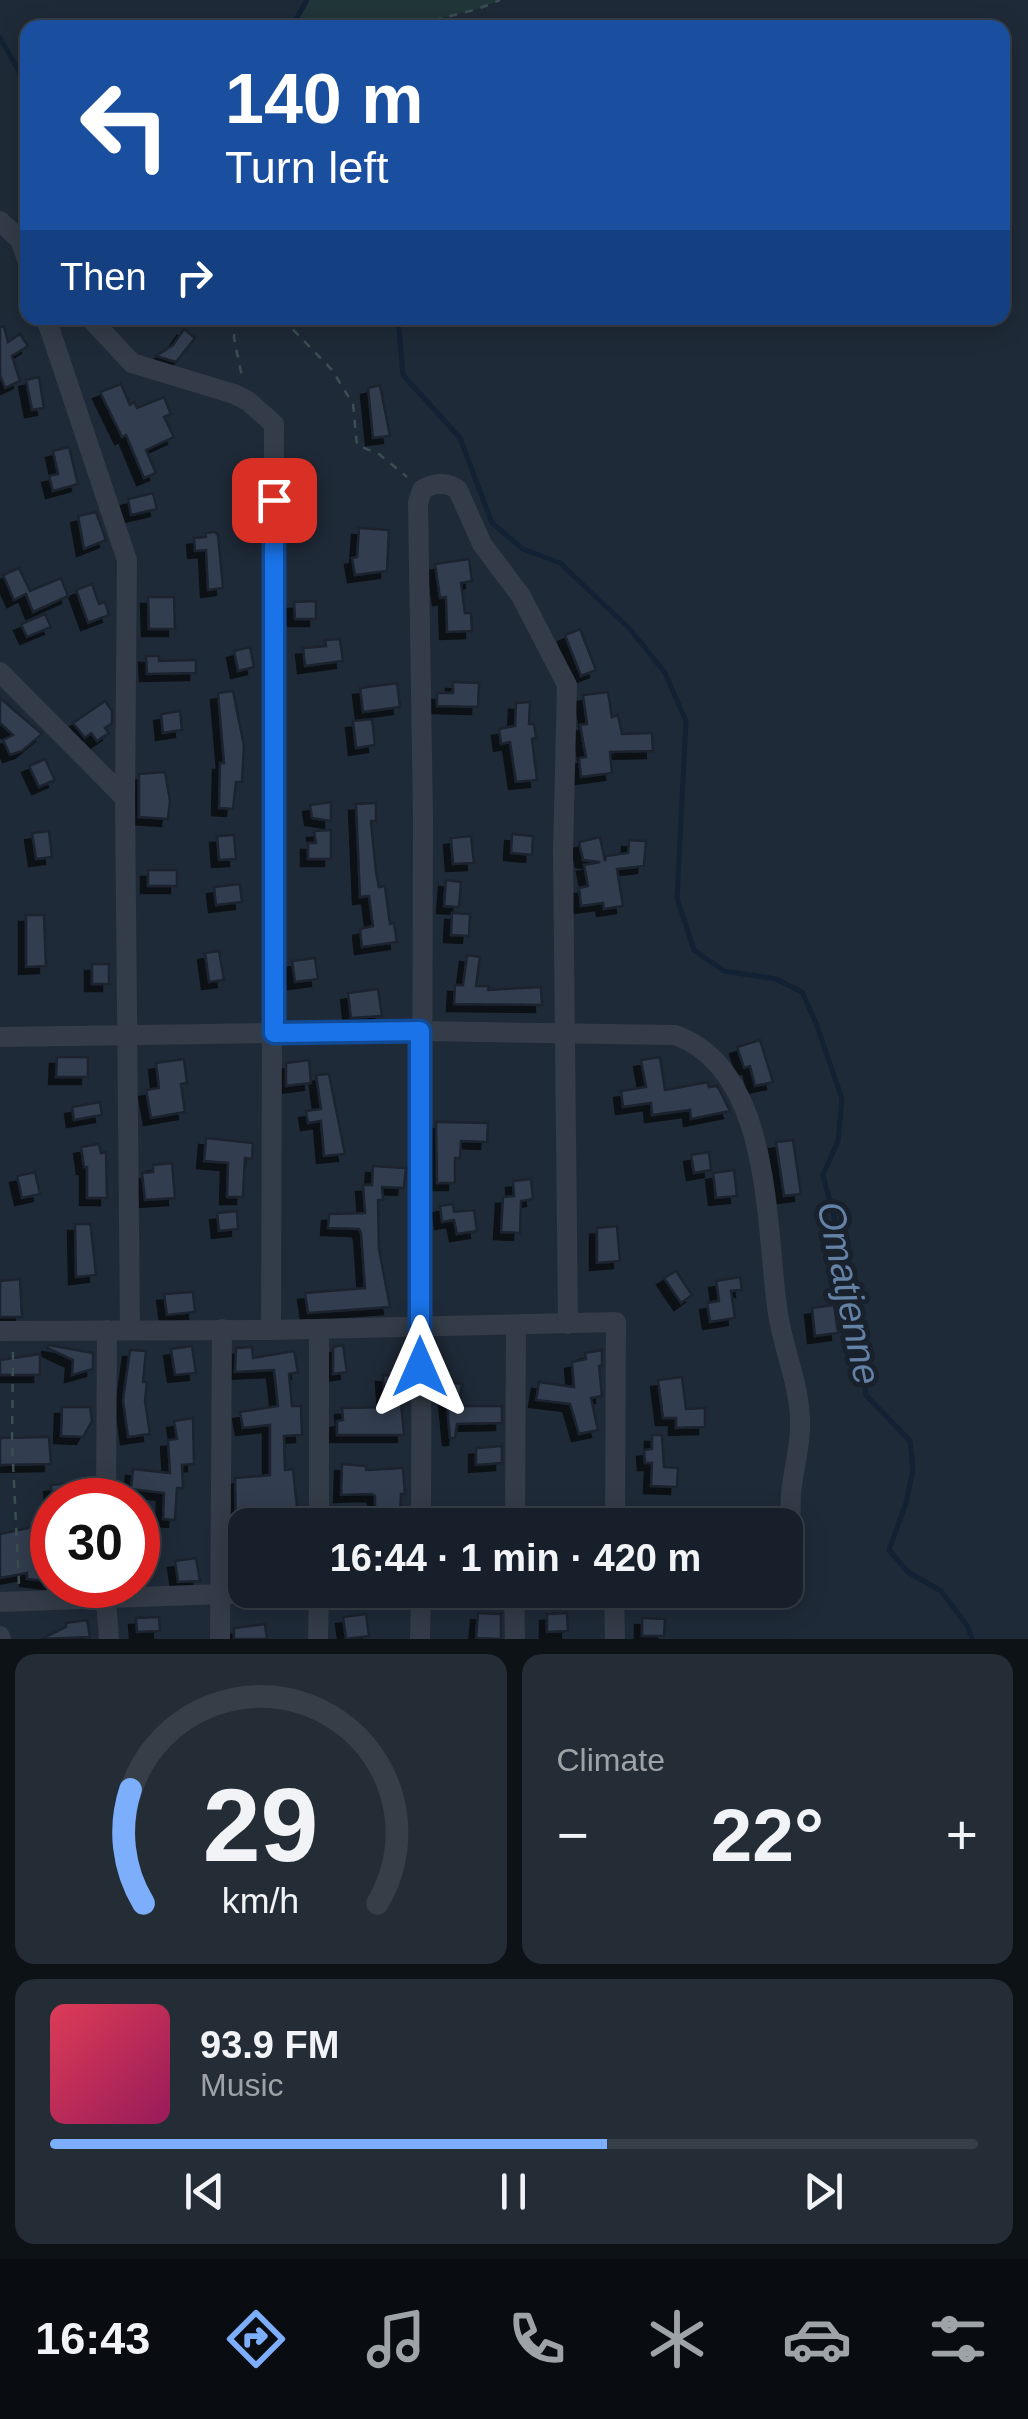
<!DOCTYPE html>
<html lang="en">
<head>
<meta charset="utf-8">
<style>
	:root { --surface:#17202a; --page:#242d36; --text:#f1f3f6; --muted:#9ea3a8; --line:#363e47; --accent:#7caefb }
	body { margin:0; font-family:Arial,sans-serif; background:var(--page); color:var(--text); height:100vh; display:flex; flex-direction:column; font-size:38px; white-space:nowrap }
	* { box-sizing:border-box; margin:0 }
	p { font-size:32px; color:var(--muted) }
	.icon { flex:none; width:55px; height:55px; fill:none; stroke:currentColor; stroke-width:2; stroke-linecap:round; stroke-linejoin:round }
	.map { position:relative; height:1639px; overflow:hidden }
	.drawer { display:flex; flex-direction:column; gap:15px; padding:15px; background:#0d1217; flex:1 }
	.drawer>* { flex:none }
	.guide { position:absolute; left:20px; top:20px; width:990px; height:305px; border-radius:20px; box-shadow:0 5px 25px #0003,0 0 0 2px var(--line); background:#1a4fa0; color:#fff; overflow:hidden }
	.speed { position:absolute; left:30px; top:1478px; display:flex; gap:20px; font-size:50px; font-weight:700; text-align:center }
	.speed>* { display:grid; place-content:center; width:130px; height:130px; border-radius:50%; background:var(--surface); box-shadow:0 5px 25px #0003,0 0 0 2px var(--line); line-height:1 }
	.speed .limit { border:15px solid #d22; background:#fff; color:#111 }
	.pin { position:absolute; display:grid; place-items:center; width:85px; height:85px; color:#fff; margin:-42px; border-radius:20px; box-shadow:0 5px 15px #0006 }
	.me { position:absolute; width:110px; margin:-55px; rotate:0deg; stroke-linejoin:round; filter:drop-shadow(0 0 8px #0008) }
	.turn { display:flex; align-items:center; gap:35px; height:210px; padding:0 40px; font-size:45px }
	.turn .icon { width:130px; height:130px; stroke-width:2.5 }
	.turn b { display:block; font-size:70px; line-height:85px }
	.then { display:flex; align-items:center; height:95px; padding:0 40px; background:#0003; gap:20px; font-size:38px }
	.big { font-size:75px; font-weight:700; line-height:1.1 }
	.drawer .card { flex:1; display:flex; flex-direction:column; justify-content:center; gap:15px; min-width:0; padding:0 35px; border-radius:20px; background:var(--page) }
	.drawer .dial { align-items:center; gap:0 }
	.dial svg { height:260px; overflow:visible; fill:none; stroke:var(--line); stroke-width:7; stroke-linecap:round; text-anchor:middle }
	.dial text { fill:var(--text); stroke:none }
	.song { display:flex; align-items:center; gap:30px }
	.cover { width:120px; height:120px; border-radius:15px; background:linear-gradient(135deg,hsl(350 70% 55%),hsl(330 70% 35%)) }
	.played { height:10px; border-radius:5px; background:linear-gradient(90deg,var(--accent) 60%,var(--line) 60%) }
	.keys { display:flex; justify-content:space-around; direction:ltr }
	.heat { display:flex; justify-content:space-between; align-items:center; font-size:55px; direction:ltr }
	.drawer .tiles { flex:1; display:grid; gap:15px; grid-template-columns:1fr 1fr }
	.card:last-child { grid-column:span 2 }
	.trip { position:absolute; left:228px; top:1508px; width:575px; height:100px; border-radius:20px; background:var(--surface); box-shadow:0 5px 25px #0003,0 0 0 2px var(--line); font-weight:700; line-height:100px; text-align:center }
	.tabs { display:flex; height:160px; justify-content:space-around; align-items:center; background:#090d11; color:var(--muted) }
	.tabs .icon { width:70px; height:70px }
	.tabs .selected { color:var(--accent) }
	.tabs b { font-size:45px; color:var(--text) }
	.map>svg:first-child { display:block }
</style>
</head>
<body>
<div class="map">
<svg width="1028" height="1639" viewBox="0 0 1028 1639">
	<defs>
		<filter id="shadow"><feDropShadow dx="-7" dy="7" stdDeviation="0" flood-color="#0009"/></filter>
	</defs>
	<rect width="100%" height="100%" fill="#1f2a38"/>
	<path fill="#213639" d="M307,0H500L478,9L403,27H291Z"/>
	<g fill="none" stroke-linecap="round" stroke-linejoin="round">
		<g stroke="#132135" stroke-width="5">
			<path d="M291,28L307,0"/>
			<path d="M0,38L28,87"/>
			<path d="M398,318L403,375L460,438L492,523L523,549L560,563L630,629L665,673L686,721L677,898L694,950L724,971L776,979L802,992L816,1023L842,1099L838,1141L823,1175L857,1304L866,1395L910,1441L913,1470L906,1503L889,1550L908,1572L941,1591L968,1627L972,1639"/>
		</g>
	</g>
	<g fill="#313e4f" stroke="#1a232f" stroke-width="2.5" filter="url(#shadow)">
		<path d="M4,326L8,342L20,334L28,346L12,356L20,381L5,388L0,375V327Z"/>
		<path d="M184,329L195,338L176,362L156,356L173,345Z"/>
		<path d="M39,377L44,408L32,410L26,380Z"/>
		<path d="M121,384L130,405L134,402L137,408L164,397L171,414L164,417L174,437L146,450L156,473L144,478L126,435L122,437L100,392Z"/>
		<path d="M380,385L390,436L373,438L368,388Z"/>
		<path d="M69,447L78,484L53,491L49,476L58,474L53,451Z"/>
		<path d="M153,493L157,509L131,515L128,499Z"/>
		<path d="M96,512L106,540L84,549L78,516Z"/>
		<path d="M359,528L389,530L387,571L355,575L352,558L357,557Z"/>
		<path d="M215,532L218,535L223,588L208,590L206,550L195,551L194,538L206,537L205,533Z"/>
		<path d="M469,559L472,581L461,583L465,613H471L472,631L447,632L446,597L440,598L435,564Z"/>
		<path d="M19,568L30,591L61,578L68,596L33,612L26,594L14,600L3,575Z"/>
		<path d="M92,584L99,604L105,602L109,615L88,623L76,590Z"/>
		<path d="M148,597H174L175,629H149Z"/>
		<path d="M316,601V619H295L294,602Z"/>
		<path d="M45,614L51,627L27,637L21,624Z"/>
		<path d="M580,629L596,670L581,676L565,635Z"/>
		<path d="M340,639L343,661L305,666L303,648L326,646L325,640Z"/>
		<path d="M250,647L254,667L238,671L234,651Z"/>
		<path d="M146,656H159V661L196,660V673L147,674Z"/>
		<path d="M453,682L479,683L478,707L437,706V693H453Z"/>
		<path d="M397,683L400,707L363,712L360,688Z"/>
		<path d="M233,691L244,746L242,782H236L233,809L219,808L220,763H224L218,693Z"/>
		<path d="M608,692L612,717L618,715L622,734L652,733L653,751L610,752L612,773L581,777L579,758L586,757L580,725L587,724L583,695Z"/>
		<path d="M0,698L42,734L22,751L10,755L3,740L13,735L0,723Z"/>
		<path d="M105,701L112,711V723L105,728L109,733L97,741L91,733L85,738L73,723Z"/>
		<path d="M530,702L529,724H534L536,738L532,739L537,780L516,782L510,742L501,744L499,729L515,726L516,703Z"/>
		<path d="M180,711L182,730L163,733L161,714Z"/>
		<path d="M372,719L375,745L356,748L353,721Z"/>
		<path d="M45,759L55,780L39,787L29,766Z"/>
		<path d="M165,772L170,801L168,819L139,817V774Z"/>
		<path d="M331,802V821L312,818L310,805Z"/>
		<path d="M376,803V821H371L376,872L379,887L385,886L390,924L394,923L397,942L362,947L360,929L373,926L369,896L360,897L356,804Z"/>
		<path d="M331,830V859H308V843H316L314,831Z"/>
		<path d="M49,831L52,857L36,859L32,833Z"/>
		<path d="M512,834L533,836L532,855L511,853Z"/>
		<path d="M234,835L236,859L219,860L217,836Z"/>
		<path d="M471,836L474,863L453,864L451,838Z"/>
		<path d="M600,837L605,861L606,856L628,853L629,840L646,841L644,866L617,869L623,906L604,909L603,903L581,906L579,888L588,886L584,865L600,862L583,860L579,842Z"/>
		<rect x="148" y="870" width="29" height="16"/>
		<path d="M446,880L461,882L459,907L444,906Z"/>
		<path d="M240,884L242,902L216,905L214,887Z"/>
		<path d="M452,913L470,914L469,936L451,935Z"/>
		<path d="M26,915H44L46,966L26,967Z"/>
		<path d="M219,951L224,980L209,982L205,953Z"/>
		<path d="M467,955L480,957L476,986H489L488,990L541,987L542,1005L454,1004L455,985H463Z"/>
		<path d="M315,958L318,979L295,982L292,961Z"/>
		<rect x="92" y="964" width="17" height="20"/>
		<path d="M378,989L382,1016L351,1018L348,993Z"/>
		<path d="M760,1040L773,1082L755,1086L750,1066L744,1068L737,1047Z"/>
		<path d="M57,1057H88V1077H56Z"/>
		<path d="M660,1057L665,1090L708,1082L709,1087L717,1086L719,1089L730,1111L691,1119L690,1110L652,1115L651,1103L623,1107L621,1091L646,1087L641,1060Z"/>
		<path d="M184,1059L187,1083L181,1084L185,1112L151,1118L146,1090L159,1088L156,1063Z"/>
		<path d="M309,1060L311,1083L286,1086V1063Z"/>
		<path d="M329,1074L345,1154L324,1156L321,1121L308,1123L306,1111L321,1109L316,1075Z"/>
		<path d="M100,1102L102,1115L74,1120L72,1107Z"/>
		<path d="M436,1122L488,1123L487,1142L461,1141L460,1158H455V1183H437Z"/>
		<path d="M206,1138L253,1143L252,1159L245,1158L243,1197H227L228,1163L204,1161Z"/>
		<path d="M793,1140L801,1194L784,1196L776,1142Z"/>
		<path d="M99,1144L101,1153L106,1152L107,1198H87V1167H84L81,1147Z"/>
		<path d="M709,1152L711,1170L694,1173L691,1155Z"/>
		<path d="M172,1163L175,1198L145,1200L142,1173L153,1172V1165Z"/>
		<path d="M373,1166L406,1168L404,1188L382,1187L383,1200H378L379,1249L390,1307L308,1313L305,1293L365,1288L361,1233L359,1229L328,1228L329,1214L365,1213L363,1185H372Z"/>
		<path d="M734,1170L737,1196L716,1198L713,1173Z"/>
		<path d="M35,1172L40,1194L22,1198L17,1176Z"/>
		<path d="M531,1179L533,1199L521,1201L520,1233L501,1232L503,1197L514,1196L513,1181Z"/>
		<path d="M453,1204L454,1212L474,1210L477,1231L457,1234L454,1220L442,1222L440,1206Z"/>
		<path d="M237,1211L238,1229L219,1231L217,1213Z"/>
		<path d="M75,1224H90L91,1228L96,1275L76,1277Z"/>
		<path d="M617,1226L620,1261L597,1263V1228Z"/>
		<path d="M676,1271L692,1295L681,1303L664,1278Z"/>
		<path d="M740,1277L742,1290L731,1291L735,1318L710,1322L707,1303L719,1301L716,1281Z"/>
		<path d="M20,1279L22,1317H0V1281Z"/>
		<path d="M193,1292L195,1312L167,1315L164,1294Z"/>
		<path d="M834,1305L838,1333L815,1336L812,1308Z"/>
		<path d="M49,1345L93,1353V1369L72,1375L73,1360L47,1348Z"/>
		<path d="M343,1345L347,1372L333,1374V1347Z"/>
		<path d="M192,1346L196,1373L175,1375L171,1349Z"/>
		<path d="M252,1347L253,1358L294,1351L298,1372L289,1374L292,1406H301L302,1435L284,1436L285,1470L293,1469L299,1525H236L235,1478L270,1475V1425L243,1428L240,1412L278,1406L274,1370L235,1372L236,1348Z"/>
		<path d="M130,1350L146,1351L143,1382H147L145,1401L150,1434L128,1437L123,1400Z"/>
		<path d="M602,1350V1366H599L602,1396L591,1398L598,1430L579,1434L570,1404L536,1400L539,1382L574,1387L572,1362L586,1359L585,1353Z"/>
		<path d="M40,1354V1375H0V1360Z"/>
		<path d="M383,1375L399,1377L404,1435H337V1421L343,1420L342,1408L385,1407Z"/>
		<path d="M682,1377L686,1409L705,1408V1427L676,1428V1418H663L658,1380Z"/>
		<path d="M447,1382L462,1384L459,1406H502V1423L457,1424L455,1438H450L446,1397Z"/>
		<path d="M62,1407H90L92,1421L83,1437L61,1436Z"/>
		<path d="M193,1418L194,1464L182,1465L183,1488H177L175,1520L163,1519L164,1493L131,1489L133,1469L170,1473L168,1440L177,1439L174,1421Z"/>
		<path d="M652,1435H662L664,1467L678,1468L677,1487L651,1486L652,1463H645L644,1450L652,1449Z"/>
		<path d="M49,1437L51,1464L0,1465V1438Z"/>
		<path d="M502,1446V1463L476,1465V1448Z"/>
		<path d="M342,1464L366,1466V1470L403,1468L405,1494H401L400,1517H375V1496L372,1494L341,1495Z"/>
		<path d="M92,1481L91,1494L52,1495L51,1485Z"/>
		<path d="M52,1523V1556H48L52,1582L27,1579V1573L0,1578V1534Z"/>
		<path d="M245,1528V1580H234V1529Z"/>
		<path d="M196,1558L200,1581L178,1582L175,1561Z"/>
		<path d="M478,1613L501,1614V1639L476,1638Z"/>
		<path d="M567,1613L568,1631L547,1632V1614Z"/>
		<path d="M366,1614L369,1636L346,1639L343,1617Z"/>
		<path d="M159,1617L160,1631L137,1632L136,1618Z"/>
		<path d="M642,1618L665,1619L664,1636H642Z"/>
		<path d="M87,1620L90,1637L41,1639L66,1627V1623Z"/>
		<path d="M265,1624L267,1639H234V1628Z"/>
	</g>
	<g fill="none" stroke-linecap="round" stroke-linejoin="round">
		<g stroke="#3a4f51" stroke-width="2.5" stroke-dasharray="8 8" stroke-linecap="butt">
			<path d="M403,28L478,9L500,0"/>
			<path d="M235,318L234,338L242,377"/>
			<path d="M282,318L332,370L353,404L357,445L379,454L407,477"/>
			<path d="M13,1352L12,1443L19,1584"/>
		</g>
		<g stroke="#333c48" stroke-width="20">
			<path d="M0,221L20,240L28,262"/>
			<path d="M46,318L127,560L125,798L130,1330"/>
			<path d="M90,318L132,363L234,394L248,401L274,424L271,1330"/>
			<path d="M0,672L125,798"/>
			<path d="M0,1037L420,1031L675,1035C774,1070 765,1230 778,1314C784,1351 801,1389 800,1426C800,1449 793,1471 791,1494C790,1522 791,1550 789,1578L785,1584"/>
			<path d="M319,1329V1525"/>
			<path d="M0,1331L271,1330L616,1322L615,1525"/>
			<path d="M106,1500L107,1330"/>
			<path d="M421,1525L423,818L418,503L422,490C432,483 448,481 458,490L482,544L521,596L567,685L563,852L568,1324"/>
			<path d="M515,1525L516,1325"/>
			<path d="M105,1587L109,1639"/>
			<path d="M514,1590L515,1639"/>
			<path d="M614,1590L615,1639"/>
			<path d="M0,1602L221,1594L614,1595L727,1590"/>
			<path d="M0,1636L1,1639"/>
			<path d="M220,1639L222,1329"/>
			<path d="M318,1639L319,1590"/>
			<path d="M420,1639L421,1590"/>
		</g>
	</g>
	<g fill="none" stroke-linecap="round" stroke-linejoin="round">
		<g stroke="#114b97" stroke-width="25">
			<path id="route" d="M274,500V1033L420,1031V1367"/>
		</g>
		<use href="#route" stroke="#1a73e8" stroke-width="18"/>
	</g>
	<g text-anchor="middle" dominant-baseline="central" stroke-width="10" stroke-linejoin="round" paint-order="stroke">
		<g font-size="38" font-style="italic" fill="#6481a6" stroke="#18212c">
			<text transform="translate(849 1293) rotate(78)">Omatjenne</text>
		</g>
	</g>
</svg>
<div class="speed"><div class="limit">30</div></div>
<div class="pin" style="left:274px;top:500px;background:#d93025"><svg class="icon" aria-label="arrive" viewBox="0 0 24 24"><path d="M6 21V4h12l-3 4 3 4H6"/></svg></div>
<svg class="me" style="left:420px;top:1367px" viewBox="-20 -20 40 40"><path d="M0-17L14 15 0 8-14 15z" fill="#1a73e8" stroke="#fff" stroke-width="4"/></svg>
<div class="trip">16:44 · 1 min · 420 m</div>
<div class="guide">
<div class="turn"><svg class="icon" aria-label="left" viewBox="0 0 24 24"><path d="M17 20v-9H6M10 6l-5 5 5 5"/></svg><div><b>140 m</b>Turn left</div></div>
<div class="then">Then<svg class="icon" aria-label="right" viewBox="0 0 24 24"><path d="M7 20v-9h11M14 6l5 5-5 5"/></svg></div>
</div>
</div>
<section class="drawer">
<div class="tiles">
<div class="card dial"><svg viewBox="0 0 100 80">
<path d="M14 69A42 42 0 1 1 86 69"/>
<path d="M14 69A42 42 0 0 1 10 34" stroke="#7caefb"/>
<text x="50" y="56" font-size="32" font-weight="700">29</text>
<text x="50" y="72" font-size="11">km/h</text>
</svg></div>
<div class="card"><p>Climate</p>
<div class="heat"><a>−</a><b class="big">22°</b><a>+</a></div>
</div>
<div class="card">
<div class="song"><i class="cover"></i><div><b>93.9 FM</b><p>Music</p></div></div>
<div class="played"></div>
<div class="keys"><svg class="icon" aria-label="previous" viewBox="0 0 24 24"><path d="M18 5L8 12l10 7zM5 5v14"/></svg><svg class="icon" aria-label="pause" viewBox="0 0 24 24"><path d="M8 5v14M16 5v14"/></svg><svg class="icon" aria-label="next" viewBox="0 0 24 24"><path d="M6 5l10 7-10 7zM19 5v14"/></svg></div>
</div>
</div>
</section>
<nav class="tabs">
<b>16:43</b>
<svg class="icon selected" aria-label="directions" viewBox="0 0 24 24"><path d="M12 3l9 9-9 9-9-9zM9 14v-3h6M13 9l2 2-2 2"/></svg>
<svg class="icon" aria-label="music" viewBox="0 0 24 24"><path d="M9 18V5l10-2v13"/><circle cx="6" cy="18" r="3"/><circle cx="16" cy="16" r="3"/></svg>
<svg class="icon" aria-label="phone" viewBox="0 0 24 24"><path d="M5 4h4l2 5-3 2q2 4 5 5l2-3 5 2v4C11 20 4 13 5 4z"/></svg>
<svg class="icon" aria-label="climate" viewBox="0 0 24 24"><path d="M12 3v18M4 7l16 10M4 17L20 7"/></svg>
<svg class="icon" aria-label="car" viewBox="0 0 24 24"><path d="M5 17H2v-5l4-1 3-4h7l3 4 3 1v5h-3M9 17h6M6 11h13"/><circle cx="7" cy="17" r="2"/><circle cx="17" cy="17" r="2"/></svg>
<svg class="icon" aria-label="filters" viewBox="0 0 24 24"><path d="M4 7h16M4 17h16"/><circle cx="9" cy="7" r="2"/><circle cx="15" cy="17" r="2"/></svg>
</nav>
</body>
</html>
